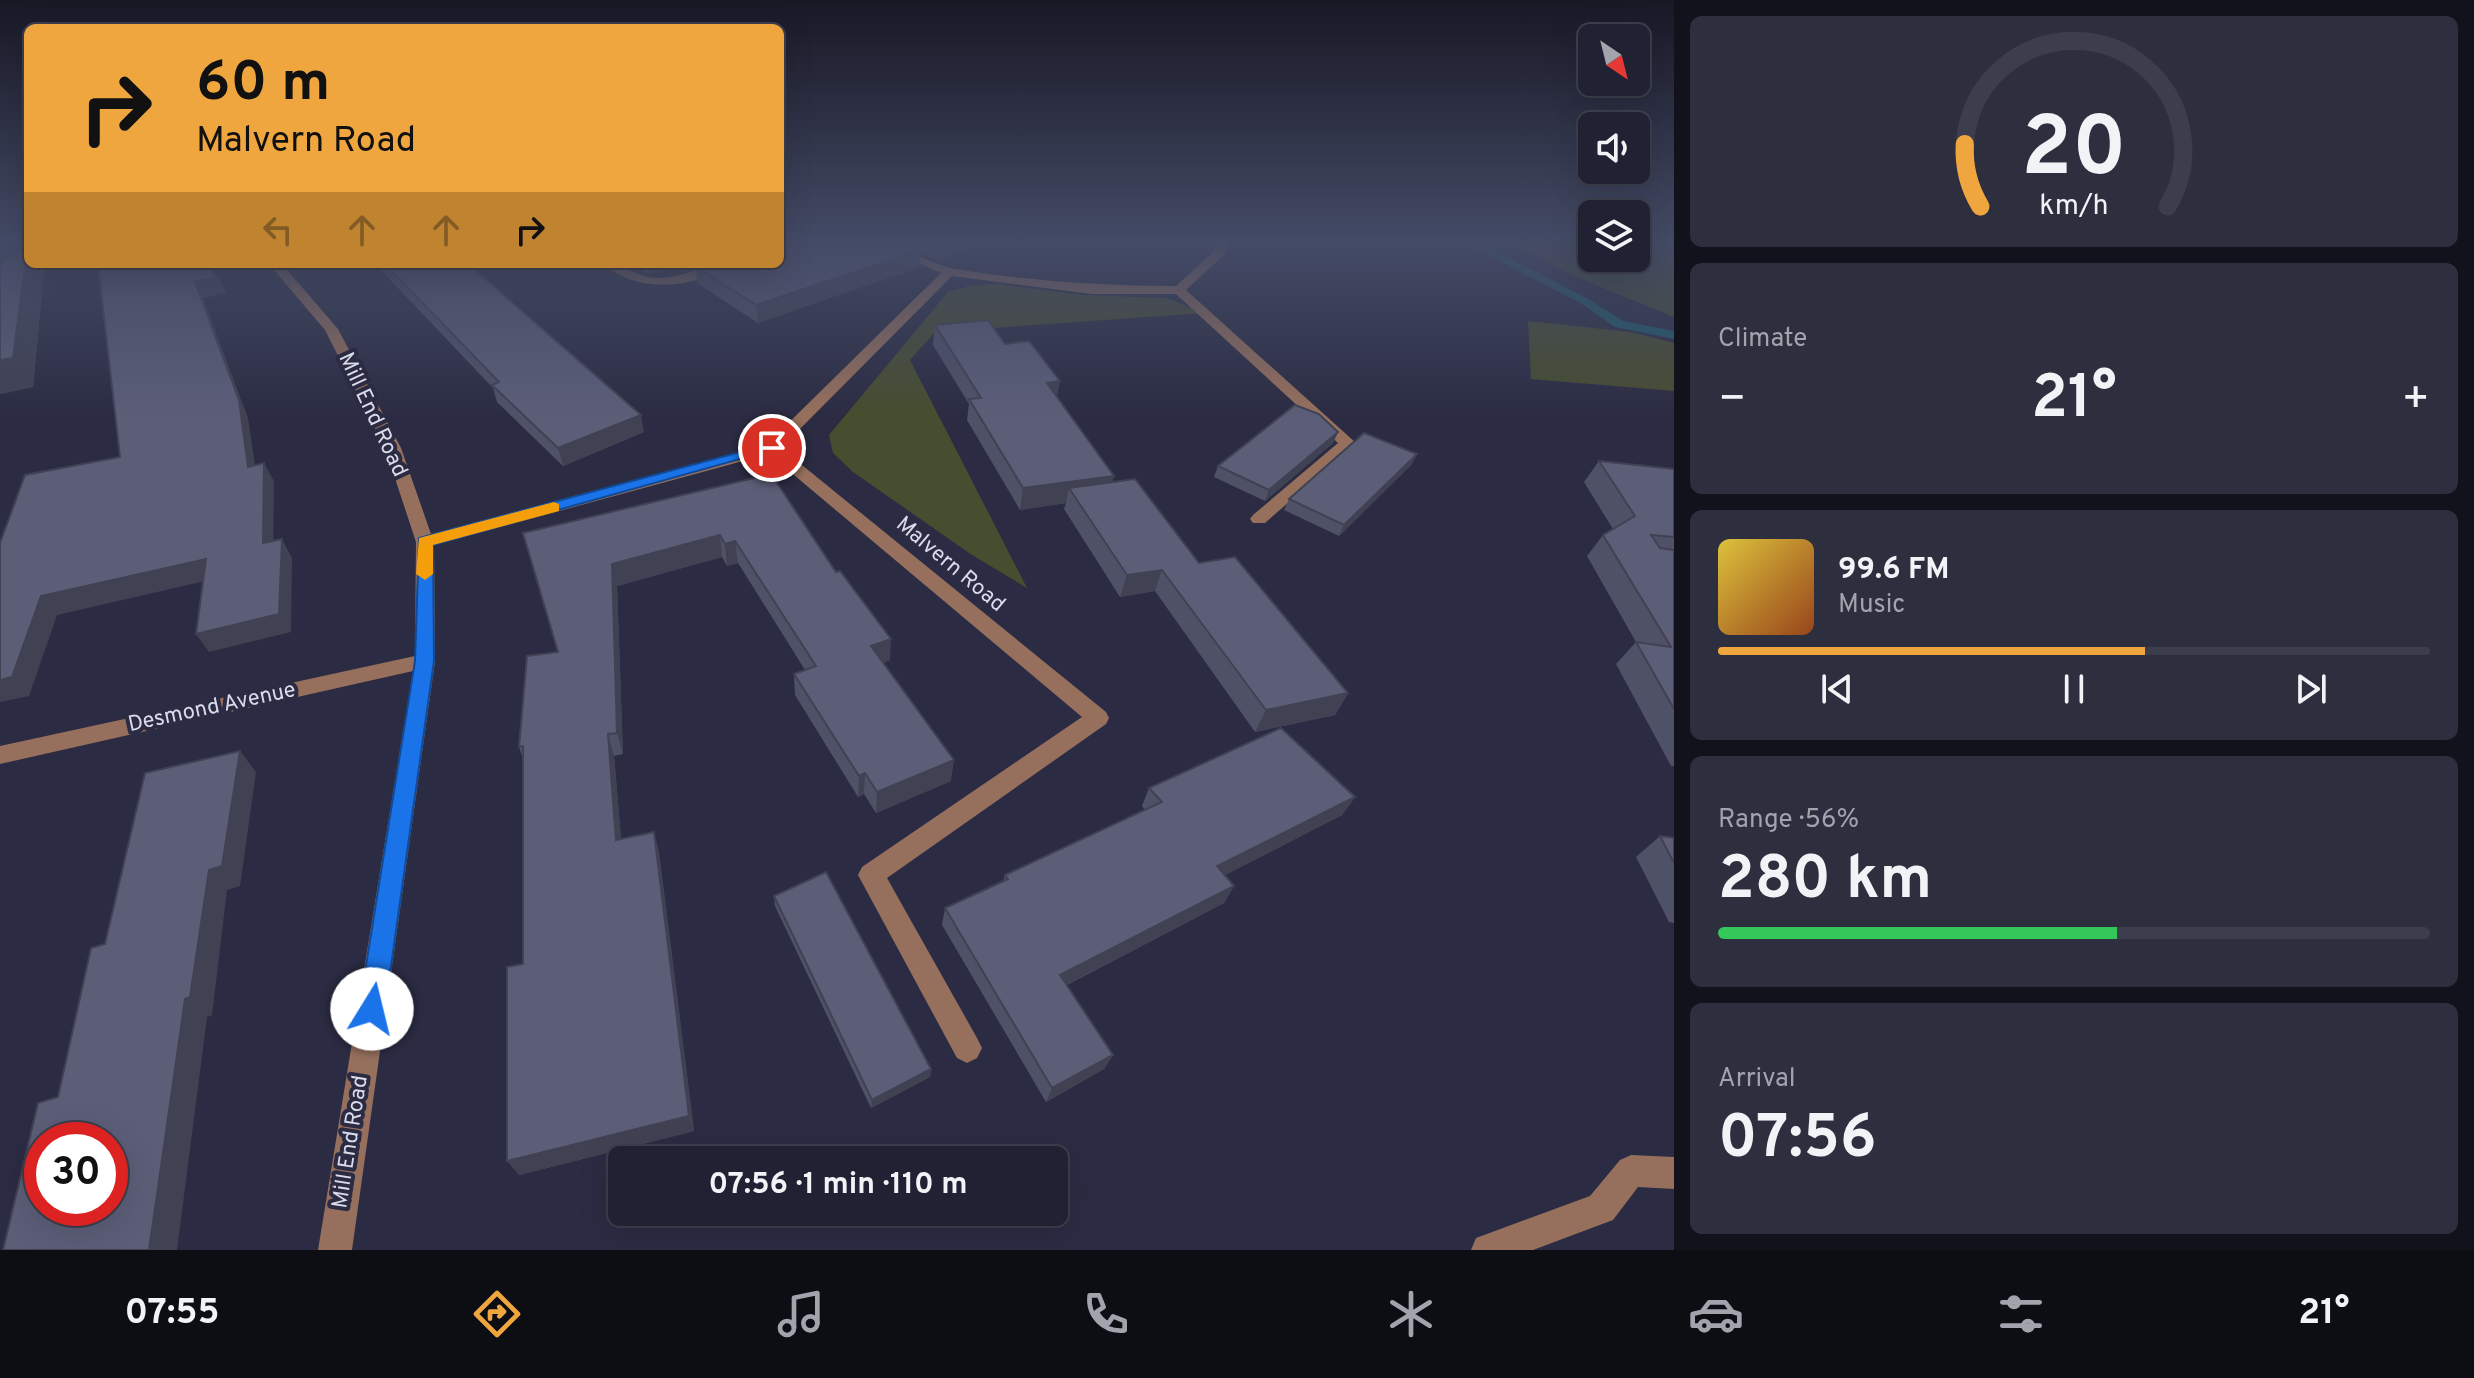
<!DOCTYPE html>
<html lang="en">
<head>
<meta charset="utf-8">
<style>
	:root { --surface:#202132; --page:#2d2e3e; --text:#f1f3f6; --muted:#a2a3ac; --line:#3d3e4d; --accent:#f0a63e }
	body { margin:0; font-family:Overpass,sans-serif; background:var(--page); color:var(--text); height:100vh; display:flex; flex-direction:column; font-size:30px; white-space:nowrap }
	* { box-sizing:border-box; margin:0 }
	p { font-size:26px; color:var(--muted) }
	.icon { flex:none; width:44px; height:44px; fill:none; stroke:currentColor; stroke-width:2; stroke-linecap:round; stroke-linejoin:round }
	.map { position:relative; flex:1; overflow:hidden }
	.details { display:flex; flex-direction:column; gap:16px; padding:16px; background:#12121c; width:800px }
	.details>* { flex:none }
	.guide { position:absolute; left:24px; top:24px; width:760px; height:244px; border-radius:12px; box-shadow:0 8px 32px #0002,0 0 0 2px var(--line); background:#f0a63e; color:#111; overflow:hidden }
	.needle { width:52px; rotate:145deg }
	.controls { position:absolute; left:1578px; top:24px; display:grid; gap:16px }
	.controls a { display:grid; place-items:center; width:72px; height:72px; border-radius:12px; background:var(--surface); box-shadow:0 8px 32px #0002,0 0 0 2px var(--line); font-size:40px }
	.speed { position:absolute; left:24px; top:1122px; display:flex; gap:16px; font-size:40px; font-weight:700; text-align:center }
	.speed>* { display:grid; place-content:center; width:104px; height:104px; border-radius:50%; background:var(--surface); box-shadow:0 8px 32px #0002,0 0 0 2px var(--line); line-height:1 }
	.speed .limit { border:12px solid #d22; background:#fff; color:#111 }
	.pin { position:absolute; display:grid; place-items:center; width:68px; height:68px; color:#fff; margin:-34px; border:4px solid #fff; border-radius:50%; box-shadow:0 2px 8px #0007 }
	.me { position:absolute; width:88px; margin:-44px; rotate:9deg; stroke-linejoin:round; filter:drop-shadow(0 0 6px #0008) }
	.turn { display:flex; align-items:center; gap:28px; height:168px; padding:0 40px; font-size:36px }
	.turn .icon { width:104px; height:104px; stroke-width:2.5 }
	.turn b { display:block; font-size:56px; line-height:68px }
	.lanes { display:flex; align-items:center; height:76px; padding:0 40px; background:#0003; justify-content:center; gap:40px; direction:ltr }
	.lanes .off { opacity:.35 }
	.big { font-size:60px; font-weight:700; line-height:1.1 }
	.details .widget { flex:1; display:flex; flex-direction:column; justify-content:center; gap:12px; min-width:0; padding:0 28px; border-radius:12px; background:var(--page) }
	.details .dial { align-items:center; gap:0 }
	.dial svg { height:208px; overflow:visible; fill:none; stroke:var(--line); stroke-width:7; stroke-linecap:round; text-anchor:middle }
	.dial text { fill:var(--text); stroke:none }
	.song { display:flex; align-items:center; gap:24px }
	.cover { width:96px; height:96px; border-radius:12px; background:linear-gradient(135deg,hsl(50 70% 55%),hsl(20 70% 35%)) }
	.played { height:8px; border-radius:4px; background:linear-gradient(90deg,var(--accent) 60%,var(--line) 60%) }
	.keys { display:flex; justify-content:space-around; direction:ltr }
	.heat { display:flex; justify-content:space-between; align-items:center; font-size:44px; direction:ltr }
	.charge { height:12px; border-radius:6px; background:linear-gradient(90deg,#34c759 56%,var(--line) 0) }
	.trip { position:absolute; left:608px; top:1146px; width:460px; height:80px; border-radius:12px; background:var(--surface); box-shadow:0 8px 32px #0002,0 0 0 2px var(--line); font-weight:700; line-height:80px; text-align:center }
	.menu { display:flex; height:128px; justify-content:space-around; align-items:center; background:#0d0d14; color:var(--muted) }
	.menu .icon { width:56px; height:56px }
	.menu .on { color:var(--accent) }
	.menu b { font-size:36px; color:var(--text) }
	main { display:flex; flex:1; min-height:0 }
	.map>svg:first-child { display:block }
</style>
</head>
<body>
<main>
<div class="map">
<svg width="1674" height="1250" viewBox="0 0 1674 1250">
	<rect width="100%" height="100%" fill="#2b2c43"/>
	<g fill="#474d2f">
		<path d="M1507,241H1592V258H1636V241H1674V317L1574,276Z"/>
		<path d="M997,284L1083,295L1166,298L1204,313L935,332L910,360L1027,588L972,555L853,472L833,453L829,435L948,292L970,286Z"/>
		<path d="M1528,321L1631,332L1674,343V391L1531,379Z"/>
	</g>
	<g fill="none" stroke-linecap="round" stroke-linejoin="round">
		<path fill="#1c5a69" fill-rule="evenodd" d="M1462,241H1476L1590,300L1623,321L1674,331V339L1615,327L1582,304Z"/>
		<g fill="#97705d" fill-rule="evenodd">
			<path d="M869,241C901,241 925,264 956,269C1029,281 1102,286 1176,286L1215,250L1217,241H1229L1225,254L1186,290L1356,443L1265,523H1253L1250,519L1253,515L1338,443L1176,294H1092L952,276L781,448L1106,712L1109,718L1106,724L887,878L977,1038L982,1048L977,1058L967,1063L957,1058L858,875L862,867L1082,717L769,454L434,545L435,661L352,1250H318L413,671L0,764V746L415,656L416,542L385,448L325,330L269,264H282L338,329L401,448L431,534L766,445L941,273Z"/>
			<path d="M34,264H48L0,300V290Z"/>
			<path d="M604,264C624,264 638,278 658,278C683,278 705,264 731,264C697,289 636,294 604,264Z"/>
			<path d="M1631,1155L1674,1157V1189L1638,1187L1613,1220L1533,1250H1471L1476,1238L1590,1196L1620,1160Z"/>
		</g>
	</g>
	<g fill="#4f5167">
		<path d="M0,241H28V264L44,271L33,387L0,394Z"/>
		<path d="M780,241H992L937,260L920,253L919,267L758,323L697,283L696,269L681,272L675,268L648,274L632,264H780Z"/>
		<path d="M374,264H468L644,432L563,466L497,402L493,388L380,269Z"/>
		<path d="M935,325L1005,344L1057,397L1114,476L1112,482L1199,563L1348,693L1335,715L1255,732L1155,591L1120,597L1064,509L1066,503L1020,510L967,420L969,404L933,345Z"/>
		<path d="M1338,432L1333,443L1265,501L1214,477L1218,466Z"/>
		<path d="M1417,454L1411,465L1339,536L1284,510L1289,499Z"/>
		<path d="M1599,461L1674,469V766H1671L1616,664L1636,642L1587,556L1603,535L1613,529L1584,482Z"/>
		<path d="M771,474L890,660L883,663L951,781L876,813L864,794L858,797L795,695L794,674L805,670L738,563L727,566L722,557L617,586L623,754L614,756L621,839L654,832L659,853L694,1131L519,1175L523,964V759L519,747L558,652L523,533Z"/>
		<path d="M1149,788L1355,797L1342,815L1225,875L1234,886L1224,903L1067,985L1113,1055L1104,1069L1046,1102L942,925L945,908L1003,882L1005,875L1145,810L1142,806Z"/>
		<path d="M1660,836L1674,838V923L1669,922L1636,857Z"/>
		<path d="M774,896L931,1069L930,1077L871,1108L775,906Z"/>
	</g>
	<g fill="#404254">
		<path d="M8,241H19L27,253L28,245V264H40L44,271L33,387L0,394V247Z"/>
		<path d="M945,241H992L937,260L938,244Z"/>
		<path d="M920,250L919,267L758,323L756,305Z"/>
		<path d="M646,264H675V268L648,274Z"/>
		<path d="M680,264H722L695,266L696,269L681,272Z"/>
		<path d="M218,277L226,293L203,298L248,418L258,485L248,467L195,282Z"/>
		<path d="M1060,381L1056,401L1047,383Z"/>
		<path d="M641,415L644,432L563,466L558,448Z"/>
		<path d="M1338,432L1333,443L1265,501L1269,490Z"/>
		<path d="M1417,454L1411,465L1339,536L1344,525Z"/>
		<path d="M264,463L274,481L273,562L263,543Z"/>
		<path d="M1114,476L1108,497L1069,488L1066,503L1020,510L1023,488Z"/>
		<path d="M720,535L722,557L617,586L623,754L617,733L612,564Z"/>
		<path d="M282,539L292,558L291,632L209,652L196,634Z"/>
		<path d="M735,541L738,563L727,566L725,544Z"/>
		<path d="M206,559L218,578L57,615L29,696L0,702V680L41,596Z"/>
		<path d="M1162,570L1155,591L1120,597L1127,575Z"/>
		<path d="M891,639L890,660L870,668L871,646Z"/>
		<path d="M1348,693L1335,715L1255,732L1266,710Z"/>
		<path d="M608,734L614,756L623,860L616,840Z"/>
		<path d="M240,751L256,772L240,886L227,890L212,1015L207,1017L177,1250H149L185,999L209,870Z"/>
		<path d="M954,760L951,781L876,813L877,792Z"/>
		<path d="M865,773L864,794L858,797L859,776Z"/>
		<path d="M1355,797L1342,815L1208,884L1217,866Z"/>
		<path d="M654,832L659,853L694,1131L519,1175L507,1161Z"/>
		<path d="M1234,886L1224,903L1054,991L1060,975Z"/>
		<path d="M1113,1055L1104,1069L1046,1102L1052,1088Z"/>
		<path d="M931,1069L930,1077L871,1108L872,1100Z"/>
	</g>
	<g fill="#5c5e78" stroke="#404254" stroke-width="2" fill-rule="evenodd">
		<path d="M0,241H8L0,247Z"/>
		<path d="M780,241H900L920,250L756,305L695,266L700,264H780Z"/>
		<path d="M28,244L13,358L0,360V264Z"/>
		<path d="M98,264H204L218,277L195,282L239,400L248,467L264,463L263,543L282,539L279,614L196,634L206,559L41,596L12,677L0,680V543L25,475L120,457Z"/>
		<path d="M385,264H468L641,415L558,448L492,385L499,382Z"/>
		<path d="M988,320L1005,344L1029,341L1060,381L1047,383L1114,476L1023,488L969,399L981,398L935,325Z"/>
		<path d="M1295,405L1319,414L1338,432L1269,490L1218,466Z"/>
		<path d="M1364,433L1417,454L1344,525L1289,499Z"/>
		<path d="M1599,461L1674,469V537L1651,535L1660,548L1674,550V709L1636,642L1671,647L1603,535L1635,516Z"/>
		<path d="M771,474L836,572L840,571L891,639L871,646L954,760L877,792L865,773L859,776L794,674L816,666L735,541L725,544L720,535L612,564L617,733L608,734L616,840L654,832L689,1116L507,1161V967L523,964V746L519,747L527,656L558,652L523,533Z"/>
		<path d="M1135,479L1199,563L1235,557L1348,693L1266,710L1162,570L1127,575L1069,488Z"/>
		<path d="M1281,728L1355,797L1217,866L1234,886L1060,975L1113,1055L1052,1088L945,908L1008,879L1005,875L1162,802L1149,788Z"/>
		<path d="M240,751L222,866L209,870L190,997L185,999L149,1250H3L38,1103L58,1097L91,948L105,944L145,773ZM42,1140H110V1208H42Z"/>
		<path d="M1660,836L1674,838V863Z"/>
		<path d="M826,872L931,1069L872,1100L774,896Z"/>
	</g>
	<linearGradient id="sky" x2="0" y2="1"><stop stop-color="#181825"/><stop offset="0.58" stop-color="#444b66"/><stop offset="1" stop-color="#444b66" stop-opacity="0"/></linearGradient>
	<rect width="1674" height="416" fill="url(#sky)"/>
	<path fill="#1a73e8" stroke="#114b97" stroke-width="2" d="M767,445L779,448L433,545L434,661L385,1009L381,1018L372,1022L362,1018L359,1009L415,661L419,538Z"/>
	<path fill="#f59e0b" d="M554,502L559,504V511L433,545V574L425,580L416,574L419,538Z"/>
	<g text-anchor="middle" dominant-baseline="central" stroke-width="8" stroke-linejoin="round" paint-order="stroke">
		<g font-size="22" fill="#dadceb" stroke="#2b2c43">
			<text transform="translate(372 415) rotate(65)">Mill End Road</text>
			<text transform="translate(950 565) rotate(40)">Malvern Road</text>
			<text transform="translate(212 708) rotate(-12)">Desmond Avenue</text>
			<text transform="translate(351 1142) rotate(-81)">Mill End Road</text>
		</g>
	</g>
</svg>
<div class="controls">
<a><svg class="needle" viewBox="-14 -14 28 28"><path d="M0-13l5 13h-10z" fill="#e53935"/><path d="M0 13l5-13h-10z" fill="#a2a3ac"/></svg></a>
<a><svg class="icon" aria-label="sound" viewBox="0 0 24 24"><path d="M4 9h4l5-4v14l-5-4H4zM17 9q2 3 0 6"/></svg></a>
<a><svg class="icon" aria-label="layers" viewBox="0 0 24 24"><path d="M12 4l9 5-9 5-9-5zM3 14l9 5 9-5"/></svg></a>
</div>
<div class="speed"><div class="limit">30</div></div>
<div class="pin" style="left:772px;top:448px;background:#d93025"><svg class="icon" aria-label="arrive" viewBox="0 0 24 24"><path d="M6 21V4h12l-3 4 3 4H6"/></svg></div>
<svg class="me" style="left:372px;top:1009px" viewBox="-20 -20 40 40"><circle r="19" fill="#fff"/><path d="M0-13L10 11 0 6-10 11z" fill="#1a73e8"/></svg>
<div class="trip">07:56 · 1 min · 110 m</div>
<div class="guide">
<div class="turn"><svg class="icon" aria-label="right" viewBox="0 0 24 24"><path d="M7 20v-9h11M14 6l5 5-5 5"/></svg><div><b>60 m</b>Malvern Road</div></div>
<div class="lanes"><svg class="icon off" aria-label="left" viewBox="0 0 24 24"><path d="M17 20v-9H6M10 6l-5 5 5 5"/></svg><svg class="icon off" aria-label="ahead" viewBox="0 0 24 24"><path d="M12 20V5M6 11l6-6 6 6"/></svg><svg class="icon off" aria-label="ahead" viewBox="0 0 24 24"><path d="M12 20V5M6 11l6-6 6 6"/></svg><svg class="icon" aria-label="right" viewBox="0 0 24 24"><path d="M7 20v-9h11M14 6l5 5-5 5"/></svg></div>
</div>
</div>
<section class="details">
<div class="widget dial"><svg viewBox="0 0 100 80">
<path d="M14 69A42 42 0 1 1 86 69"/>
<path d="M14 69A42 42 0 0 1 8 45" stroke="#f0a63e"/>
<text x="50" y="56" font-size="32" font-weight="700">20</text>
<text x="50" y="72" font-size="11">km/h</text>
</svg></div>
<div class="widget"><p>Climate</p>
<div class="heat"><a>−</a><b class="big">21°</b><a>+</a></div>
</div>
<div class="widget">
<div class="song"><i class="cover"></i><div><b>99.6 FM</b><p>Music</p></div></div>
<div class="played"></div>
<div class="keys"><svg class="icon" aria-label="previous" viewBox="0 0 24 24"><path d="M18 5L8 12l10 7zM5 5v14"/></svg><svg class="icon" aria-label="pause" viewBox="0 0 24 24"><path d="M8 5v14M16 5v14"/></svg><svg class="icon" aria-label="next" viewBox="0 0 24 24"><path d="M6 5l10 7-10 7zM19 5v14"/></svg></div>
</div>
<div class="widget"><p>Range · 56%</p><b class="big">280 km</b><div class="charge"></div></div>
<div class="widget"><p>Arrival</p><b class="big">07:56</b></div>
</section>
</main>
<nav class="menu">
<b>07:55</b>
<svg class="icon on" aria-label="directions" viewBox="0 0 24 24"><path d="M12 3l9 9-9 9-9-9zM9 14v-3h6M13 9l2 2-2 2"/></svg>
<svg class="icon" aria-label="music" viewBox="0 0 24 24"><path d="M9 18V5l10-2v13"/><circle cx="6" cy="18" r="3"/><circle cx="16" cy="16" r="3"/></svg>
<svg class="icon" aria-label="phone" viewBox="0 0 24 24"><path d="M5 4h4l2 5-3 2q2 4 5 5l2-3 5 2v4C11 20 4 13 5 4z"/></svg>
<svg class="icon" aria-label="climate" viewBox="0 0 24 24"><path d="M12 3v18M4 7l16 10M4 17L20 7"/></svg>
<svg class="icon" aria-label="car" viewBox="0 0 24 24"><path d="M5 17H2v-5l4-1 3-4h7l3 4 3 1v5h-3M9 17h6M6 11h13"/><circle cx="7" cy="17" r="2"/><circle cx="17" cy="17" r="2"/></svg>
<svg class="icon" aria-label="filters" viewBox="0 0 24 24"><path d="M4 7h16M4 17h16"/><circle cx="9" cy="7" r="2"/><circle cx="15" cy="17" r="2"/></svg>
<b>21°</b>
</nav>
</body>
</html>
